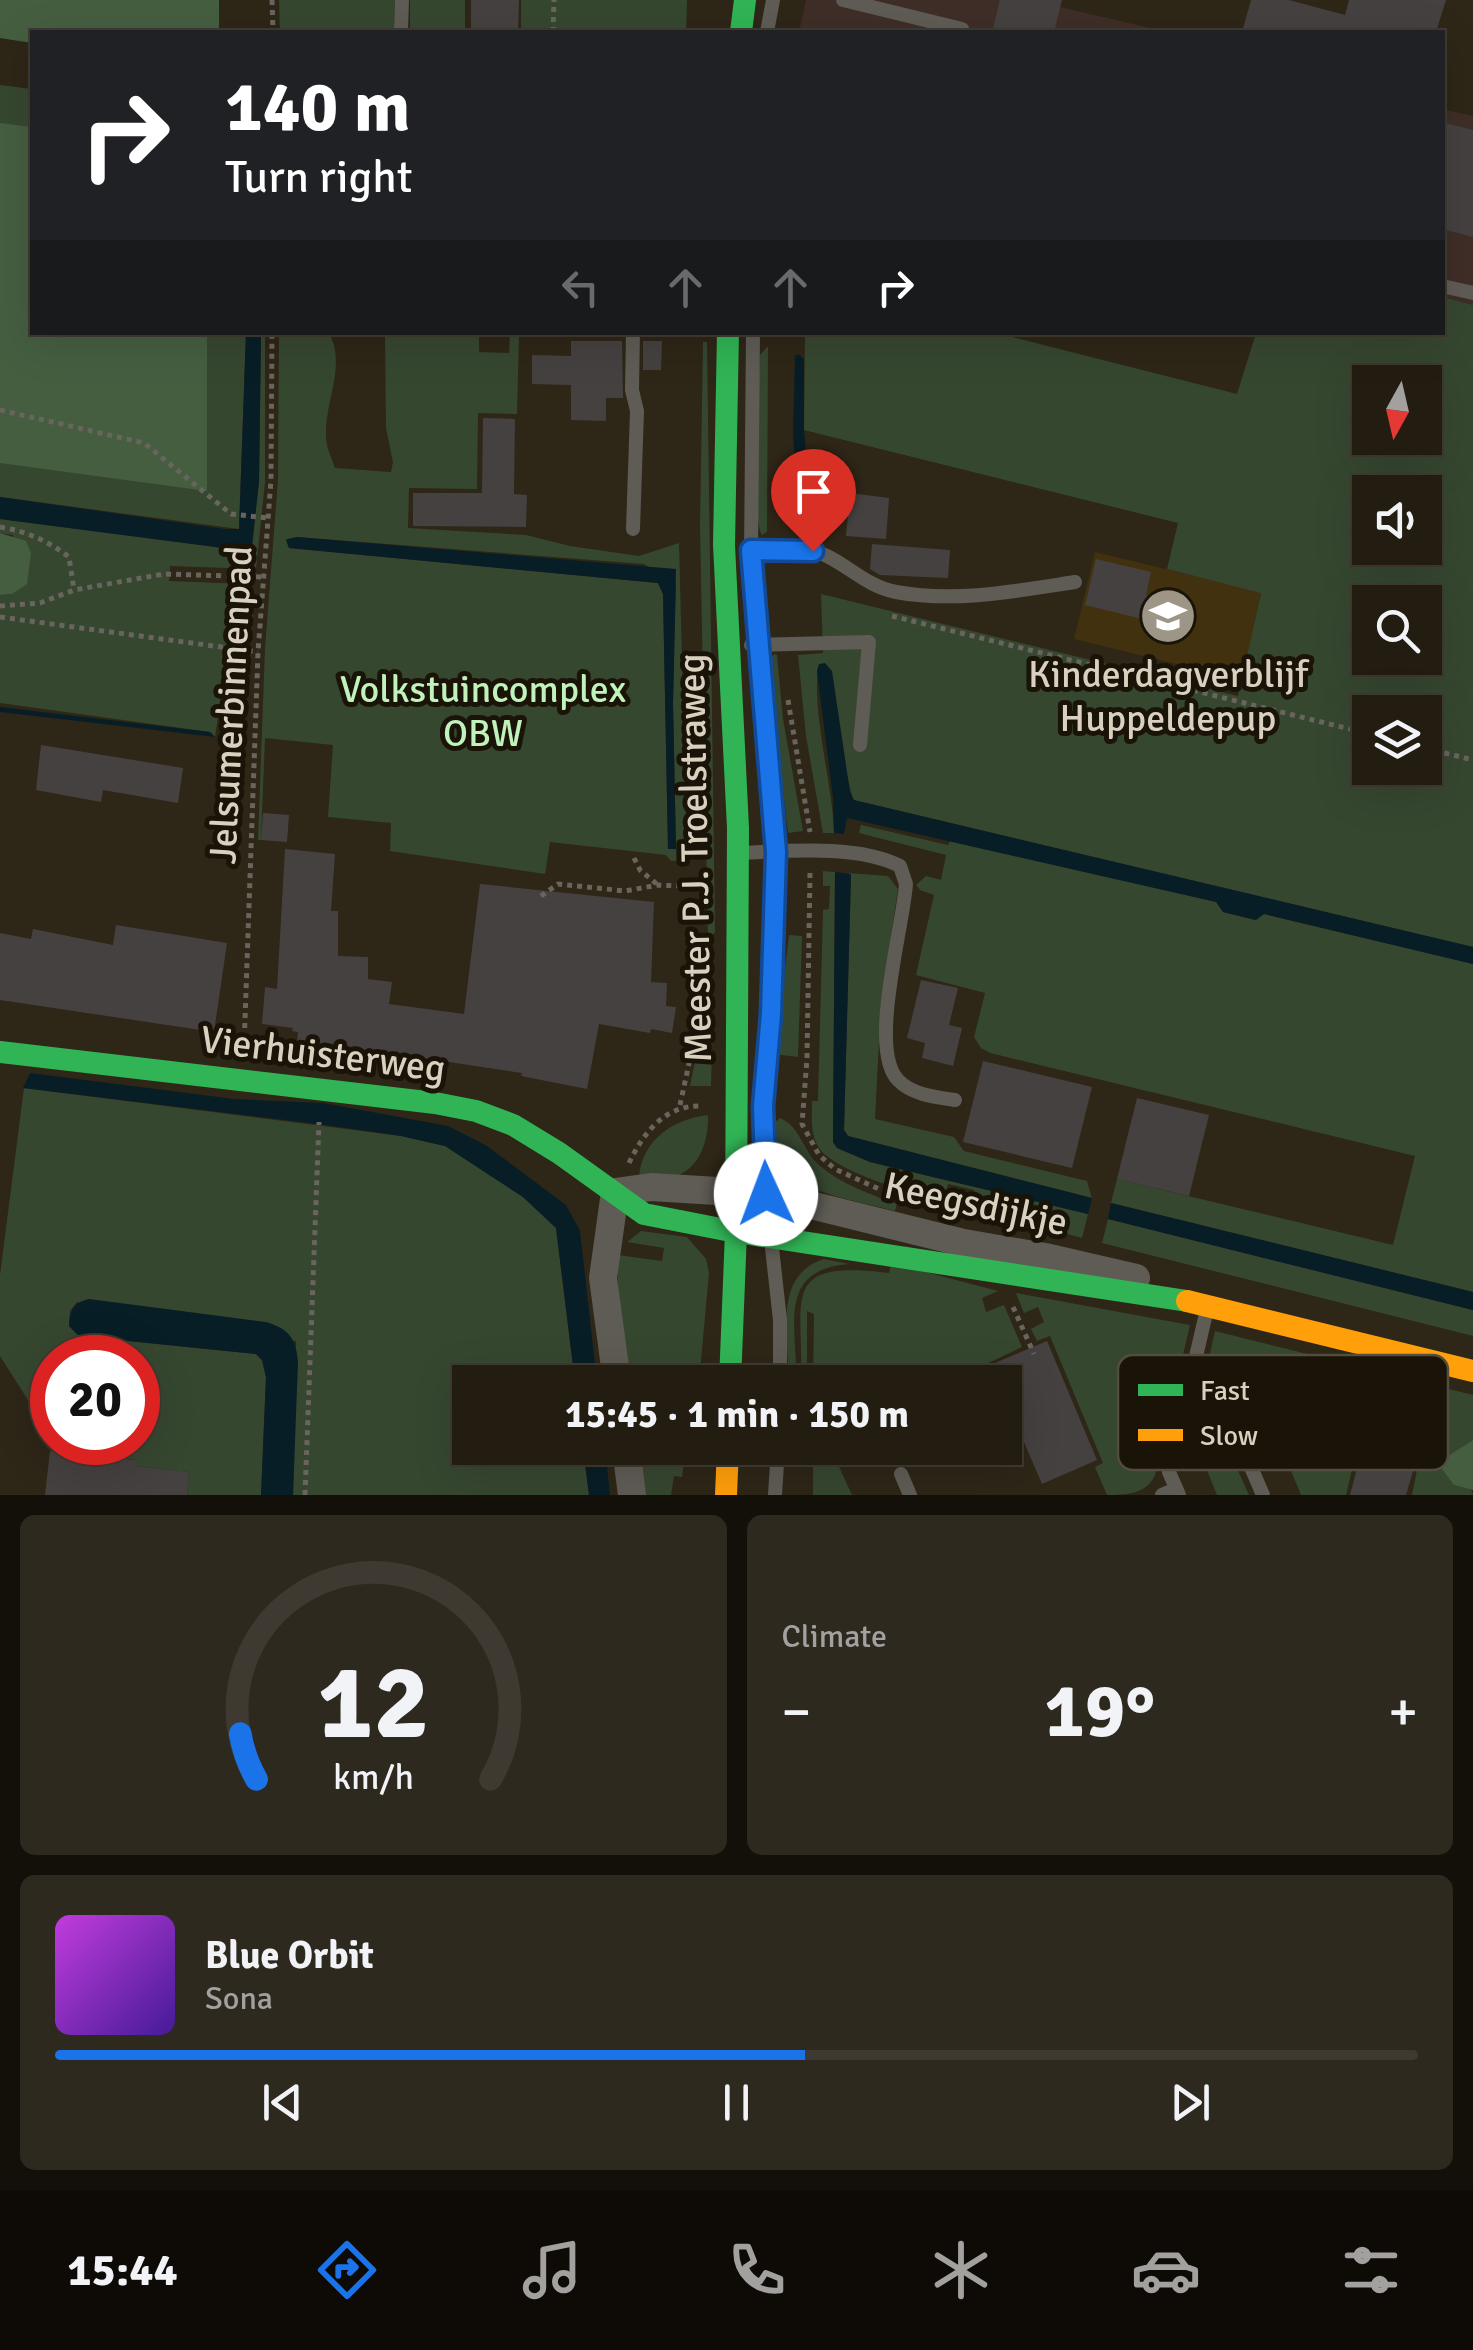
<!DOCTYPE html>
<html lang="en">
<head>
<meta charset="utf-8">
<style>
	:root { --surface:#221c11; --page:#2e291f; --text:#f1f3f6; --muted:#a2a19f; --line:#3f3a31; --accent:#1a73e8 }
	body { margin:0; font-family:Signika,sans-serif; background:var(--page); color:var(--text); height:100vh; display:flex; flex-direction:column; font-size:38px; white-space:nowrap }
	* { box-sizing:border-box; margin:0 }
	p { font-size:32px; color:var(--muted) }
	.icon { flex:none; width:55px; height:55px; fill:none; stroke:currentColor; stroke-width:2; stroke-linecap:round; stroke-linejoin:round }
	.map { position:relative; height:1495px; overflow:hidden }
	.sheet { display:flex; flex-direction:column; gap:20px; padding:20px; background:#130f09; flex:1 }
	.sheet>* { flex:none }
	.banner { position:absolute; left:30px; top:30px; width:1415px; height:305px; border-radius:0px; box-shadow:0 10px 40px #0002,0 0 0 2px var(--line); background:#202124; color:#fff; overflow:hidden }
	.needle { width:65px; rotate:188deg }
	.fabs { position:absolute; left:1352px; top:365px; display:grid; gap:20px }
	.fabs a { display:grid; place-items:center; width:90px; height:90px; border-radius:0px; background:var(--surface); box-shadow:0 10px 40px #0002,0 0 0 2px var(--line); font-size:50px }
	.speed { position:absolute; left:30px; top:1335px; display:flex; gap:20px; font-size:50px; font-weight:700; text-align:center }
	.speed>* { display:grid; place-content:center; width:130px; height:130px; border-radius:50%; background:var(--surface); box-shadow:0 10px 40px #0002,0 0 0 2px var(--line); line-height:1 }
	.speed .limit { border:15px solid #d22; background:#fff; color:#111 }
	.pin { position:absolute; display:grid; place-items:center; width:85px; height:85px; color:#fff; margin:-102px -42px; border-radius:50% 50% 50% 0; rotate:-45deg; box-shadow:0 0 10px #0007 }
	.pin .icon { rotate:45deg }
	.me { position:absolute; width:110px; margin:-55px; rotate:358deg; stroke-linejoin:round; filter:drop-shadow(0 0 8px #0008) }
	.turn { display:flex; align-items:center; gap:35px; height:210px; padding:0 30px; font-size:45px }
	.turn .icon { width:130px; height:130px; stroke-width:2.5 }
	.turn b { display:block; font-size:70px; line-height:85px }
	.lanes { display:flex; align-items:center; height:95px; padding:0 30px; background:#0003; justify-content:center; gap:50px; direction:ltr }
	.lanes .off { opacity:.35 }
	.big { font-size:75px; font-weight:700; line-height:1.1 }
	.sheet .widget { flex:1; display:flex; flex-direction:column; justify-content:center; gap:15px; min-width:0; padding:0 35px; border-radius:15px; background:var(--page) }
	.sheet .dial { align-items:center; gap:0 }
	.dial svg { height:260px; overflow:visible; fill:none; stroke:var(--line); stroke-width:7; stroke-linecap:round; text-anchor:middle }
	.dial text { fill:var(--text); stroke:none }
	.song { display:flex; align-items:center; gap:30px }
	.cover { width:120px; height:120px; border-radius:15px; background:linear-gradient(135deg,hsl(290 70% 55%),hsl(260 70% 35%)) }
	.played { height:10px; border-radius:5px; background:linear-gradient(90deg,var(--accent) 55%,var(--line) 55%) }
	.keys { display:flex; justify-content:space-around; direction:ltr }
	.heat { display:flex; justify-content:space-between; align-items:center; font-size:55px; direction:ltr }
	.sheet .tiles { flex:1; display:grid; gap:20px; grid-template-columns:1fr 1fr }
	.widget:last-child { grid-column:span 2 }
	.trip { position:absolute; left:452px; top:1365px; width:570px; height:100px; border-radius:0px; background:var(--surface); box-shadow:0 10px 40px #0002,0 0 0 2px var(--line); font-weight:700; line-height:100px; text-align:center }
	.menu { display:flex; height:160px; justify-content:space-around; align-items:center; background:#0e0b07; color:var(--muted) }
	.menu .icon { width:70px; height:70px }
	.menu .selected { color:var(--accent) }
	.menu b { font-size:45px; color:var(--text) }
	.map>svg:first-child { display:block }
</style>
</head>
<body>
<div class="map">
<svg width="1473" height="1495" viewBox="0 0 1473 1495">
	<rect width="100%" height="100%" fill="#2e2617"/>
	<g fill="#3f2e27">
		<path d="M806,0H1030L1167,32H799Z"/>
		<path d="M1442,109L1473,116V305L1443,297Z"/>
	</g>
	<path fill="#42310f" d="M1095,552L1261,592L1242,680L1074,639Z"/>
	<g fill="#364730" fill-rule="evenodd">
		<path d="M279,0H395L394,32H280Z"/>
		<rect x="410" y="0" width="55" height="32"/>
		<path d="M521,0H687L686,32H521Z"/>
		<path d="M0,85L32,89V332L246,333L239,529L0,497Z"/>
		<path d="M1443,297L1473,305V947L853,800L819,664C810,705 833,786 834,833H823L806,736L798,655L823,653L821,594L1238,696L1261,593L1167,569L1178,523L804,430L805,333H996L1237,394L1256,333L1442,332ZM1370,382H1425V438H1370ZM1370,492H1425V548H1370ZM1370,602H1425V658H1370ZM1370,712H1425V768H1370Z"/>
		<path d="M261,333H265V482L256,569L170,566L169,581L246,584L255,591L250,647L229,645L215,737L210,732L0,703V595L12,594L13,535L0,533V519L231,549L243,550L252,546L259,481Z"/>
		<path d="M279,333H329C347,365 324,403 326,437C326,447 332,459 335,468L391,472L393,462L386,428L385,333H479V352L509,353L510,334L519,335L517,414L478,413L477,489L409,488L408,528L526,535L570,546L639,556L679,543L687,860L671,861L666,855L550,842L545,874L390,851L391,823L328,817L333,745L265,738L261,840H258L265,648L278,480ZM297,537L644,564L676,584L673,703L676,849L668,848L663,594L658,583L289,548L286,539Z"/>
		<path d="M703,342H707L715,932L708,940L700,527Z"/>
		<path d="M768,346L767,532L762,535C750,518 759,385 760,355Z"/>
		<path d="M774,654L777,655L783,719L803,831L788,833L768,663Z"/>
		<path d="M861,825L948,845L950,841L1217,902L1223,912L1255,920L1264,914L1473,964V1292L1111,1203L1117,1179L1393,1245L1415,1156L990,1053L981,1048L974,1037L985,993L916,975L934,895L920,890L916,885L926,876L941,880L946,855L859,833Z"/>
		<path d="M823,871L835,872L833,1142L837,1148L870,1162L1088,1214L1082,1238L970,1208L974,1190L948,1184L943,1202C913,1193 837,1173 819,1148C810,1134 812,1117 812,1101H818L823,910L829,909L830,886H823Z"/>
		<path d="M848,873L888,876L898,889L881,1003L875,1119L954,1137L964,1151L1087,1181L1092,1198L848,1136L844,1130L851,875Z"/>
		<path d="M789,935L802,936L798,1057L774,1054Z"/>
		<path d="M707,971L714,979L711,1086H690L702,1029Z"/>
		<path d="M24,1088L401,1136L445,1146L523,1197L556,1228L575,1382H470V1448H583L589,1495H293L296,1341L77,1302L70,1311L69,1326L79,1336L256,1354L262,1360L266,1377L261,1495H187L189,1472L136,1466V1460L111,1457L114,1449L56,1443L138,1442V1358H52V1438L0,1356V1275Z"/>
		<path d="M708,1115C709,1139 700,1170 673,1177C663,1180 649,1177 639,1177C642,1140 673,1119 708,1115Z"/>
		<path d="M780,1118C800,1126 803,1151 819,1165C839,1183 872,1195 897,1204L895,1211C867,1203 790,1191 777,1163C773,1153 775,1135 774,1123Z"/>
		<path d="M1108,1219L1473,1310V1336L1102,1243Z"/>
		<path d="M641,1231L687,1237L706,1259L709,1273L699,1382H630L618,1293V1255L662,1261L664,1248L627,1242Z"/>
		<path d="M824,1259L849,1264C775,1270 798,1328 796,1382H788C790,1339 771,1276 824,1259Z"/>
		<path d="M891,1263L998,1291L982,1298L986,1312L1004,1305L1022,1347L948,1382H813L814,1314L807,1311V1382H801C804,1298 778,1259 889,1273Z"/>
		<path d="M1016,1293L1190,1325L1155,1475C1147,1494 1126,1495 1107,1495L1095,1467L1103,1463L1050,1336L1037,1341L1031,1329L1044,1322L1038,1307L1024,1313Z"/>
		<path d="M1215,1331L1473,1395V1440L1446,1457L1454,1485L1471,1489L1473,1495H1412L1418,1465L1401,1448L1357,1436L1342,1453L1355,1457L1346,1495H1301L1266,1411L1244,1420L1204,1404L1202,1389Z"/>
		<path d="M1205,1435L1225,1442L1249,1495H1217L1204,1463L1183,1471L1188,1446Z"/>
		<path d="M638,1448H686L682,1477L674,1476L671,1495H644Z"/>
		<path d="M813,1448H842L836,1460L852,1495H813Z"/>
	</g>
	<g fill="#455e40">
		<path d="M0,0H219V32H32V43L0,38Z"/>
		<path d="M0,123L32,127V332L207,333V491L0,463Z"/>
		<path d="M0,533L26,541L31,553L27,584L12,594L0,595Z"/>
		<path d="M1473,1440V1490L1454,1485L1442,1469L1446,1457Z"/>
	</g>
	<g fill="#081e26">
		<path d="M246,333H261L259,481L252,546L243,550L231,549L0,519V497L225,529H239Z"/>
		<path d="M799,354L804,359V430L812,519L808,522L802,521L798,510L793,433L795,356Z"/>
		<path d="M297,537L676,569L673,703L676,849H668L663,594L658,583L289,548L286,540Z"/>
		<path d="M825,663L832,671L850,792L854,800L1473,947V964L1264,914L1256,920L1223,912L1216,902L847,818L844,834L834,833L833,798L817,671L819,664Z"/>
		<path d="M0,707L210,732L215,737L0,712Z"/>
		<path d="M835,872L851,874L844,1130L848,1136L1092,1198L1088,1214L870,1162L837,1148L833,1142Z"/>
		<path d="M30,1073L234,1099L323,1103L448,1126L487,1146L566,1205L580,1231L597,1382H575L556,1228L523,1197L445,1146L401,1136L318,1124L23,1088Z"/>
		<path d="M1111,1203L1473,1292V1310L1108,1219Z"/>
		<path d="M89,1299L266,1322C289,1329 296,1338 298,1362L293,1495H261L266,1377L262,1360L256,1354L79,1336L69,1326C70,1310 73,1303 89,1299Z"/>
		<path d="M583,1448H605L610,1495H589Z"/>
	</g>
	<g fill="#464141">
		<path d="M471,0H519L518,32H471Z"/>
		<path d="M1000,0H1062L1054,32H992Z"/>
		<path d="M1251,0H1289L1345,15L1349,0H1446L1436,32H1242Z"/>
		<path d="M1442,122L1473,130V237L1442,229Z"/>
		<path d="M571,341H622L623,398H606V421L571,420V385L532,384V355L571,356Z"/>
		<path d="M643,341H662L661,370H643Z"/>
		<path d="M483,418L515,419L514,494L527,495L526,527L413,526V493H482Z"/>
		<path d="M850,493L889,498L886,539L846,536Z"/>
		<path d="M872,544L950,550L948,578L880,575L870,569Z"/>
		<path d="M1096,559L1151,572L1146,595L1157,598L1151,621L1085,605Z"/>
		<path d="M41,745L183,768L178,803L103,790L101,802L36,790Z"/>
		<path d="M263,813L289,815L287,842L261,840Z"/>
		<path d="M285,849L335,854L331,911H338V956L368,957V979L392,982L389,1004L464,1014L480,884L654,902L651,982L667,983L666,1006L676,1007L672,1033L651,1029L650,1033L599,1024L587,1089L521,1076L522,1073L383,1052L297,1043L298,1032L292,1031L293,1028L262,1024L265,987L277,989Z"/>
		<path d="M116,925L227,943L214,1032L0,1000V933L31,939L33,929L113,945Z"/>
		<path d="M921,980L958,988L949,1025L962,1028L953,1066L922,1058L925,1043L907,1038Z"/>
		<path d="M983,1061L1092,1087L1072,1168L963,1142Z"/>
		<path d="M1137,1098L1209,1115L1189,1196L1117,1179Z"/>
		<path d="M1047,1341L1097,1460L1042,1484L1005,1398V1382H950Z"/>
		<path d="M50,1451L136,1460V1466L189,1472L187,1495H45Z"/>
		<path d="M1360,1457L1413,1471L1406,1495H1350Z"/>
	</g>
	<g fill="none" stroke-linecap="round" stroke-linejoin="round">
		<g stroke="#69645d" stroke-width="5" stroke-dasharray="5 5" stroke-linecap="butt">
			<path d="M272,0L273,32"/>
			<path d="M553,32L554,0"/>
			<path d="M0,410L144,443L231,514L268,518"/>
			<path d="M0,527C26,531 48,541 69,557L74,590"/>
			<path d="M0,606L40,603L74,590L164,574L263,577"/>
			<path d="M892,616L1370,734"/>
			<path d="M0,617L258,652"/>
			<path d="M788,700L810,832"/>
			<path d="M1425,748L1473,760"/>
			<path d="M634,858L640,870L658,885"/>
			<path d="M810,873L807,1058L802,1124L819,1155L835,1169L881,1190"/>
			<path d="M541,896L558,884L625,891L658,885L701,887"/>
			<path d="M244,1048L258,652L271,480L272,332"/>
			<path d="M680,1105L696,1031L698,990"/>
			<path d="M629,1163C644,1132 665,1105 701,1106"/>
			<path d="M1013,1307L1034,1354"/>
			<path d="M305,1495L319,1122"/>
		</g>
		<g stroke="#5f5c56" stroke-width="14">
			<path d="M843,0L962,29"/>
			<path d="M401,32L402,0"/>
			<path d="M767,32L773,0"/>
			<path d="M1442,286L1473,293"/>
			<path d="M753,332L751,556L776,852L771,1014L763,1106L766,1194L780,1320V1382"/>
			<path d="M633,529L637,411L632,390L633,332"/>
			<path d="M751,550C776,548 804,544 827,556C851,568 869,587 896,592C955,603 1017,591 1075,582"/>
			<path d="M751,645L869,642L860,745"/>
			<path d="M740,853C786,851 858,844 900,866L906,884C903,928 868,1049 898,1080C912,1095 936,1097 955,1100"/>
			<path d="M1183,1413L1235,1430L1263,1495"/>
			<path d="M901,1474L910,1495"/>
			<path d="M775,1495L778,1448"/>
			<path d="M1162,1495L1176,1489"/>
			<path d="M1179,1495L1169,1472L1208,1305"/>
		</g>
		<g stroke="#5f5c56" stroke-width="28">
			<path d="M617,1382L603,1278L615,1192L651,1187L766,1194L964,1243L1045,1257L1136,1278"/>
			<path d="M626,1448L632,1495"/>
		</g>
		<g stroke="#30b455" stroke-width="22">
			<path d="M741,32L745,0"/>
			<path d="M728,332L724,545L738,828L736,1232L730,1382"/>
			<path d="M0,1052L435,1103L476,1111L513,1125L559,1153L644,1214L736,1232L1187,1301"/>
		</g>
		<g stroke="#ff9f0a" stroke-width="22">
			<path d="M1187,1301L1473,1371"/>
			<path d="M726,1495L728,1448"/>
		</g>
	</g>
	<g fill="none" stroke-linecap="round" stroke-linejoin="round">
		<g stroke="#114b97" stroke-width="25">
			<path id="route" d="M766,1194L763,1106L771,1014L776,852L751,550L813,551"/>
		</g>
		<use href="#route" stroke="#1a73e8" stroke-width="18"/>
	</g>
	<defs>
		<g id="school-disc" transform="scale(2.875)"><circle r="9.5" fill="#9d9585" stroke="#1a1408"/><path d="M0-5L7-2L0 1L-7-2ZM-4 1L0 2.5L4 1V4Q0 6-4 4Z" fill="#fff"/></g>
	</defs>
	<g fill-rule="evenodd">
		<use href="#school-disc" x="1168" y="616"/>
	</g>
	<g text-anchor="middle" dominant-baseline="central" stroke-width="10" stroke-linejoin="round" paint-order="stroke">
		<g font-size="38" fill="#d9d1c0" stroke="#1a1408">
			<text x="1168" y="674">Kinderdagverblijf<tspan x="1168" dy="44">Huppeldepup</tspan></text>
		</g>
		<g font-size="38" fill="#c0f3bb" stroke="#1a1408">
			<text x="483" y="689">Volkstuincomplex<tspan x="483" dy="44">OBW</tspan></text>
		</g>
		<g font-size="38" fill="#d9d1c0" stroke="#1a1408">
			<text transform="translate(231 705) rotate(-87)">Jelsumerbinnenpad</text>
			<text transform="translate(695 858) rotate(-91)">Meester P.J. Troelstraweg</text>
			<text transform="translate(323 1054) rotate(7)">Vierhuisterweg</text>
			<text transform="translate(976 1204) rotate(12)">Keegsdijkje</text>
		</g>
	</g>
	<rect x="1118" y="1355" width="330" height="115" rx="15" fill="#1a1408" stroke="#534d3f" stroke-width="2.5"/>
	<rect x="1138" y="1384" width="45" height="12" fill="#30b455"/>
	<rect x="1138" y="1429" width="45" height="12" fill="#ff9f0a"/>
	<g font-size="28" fill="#d9d1c0">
		<text x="1200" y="1400">Fast</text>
		<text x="1200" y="1445">Slow</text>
	</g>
</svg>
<div class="fabs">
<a><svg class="needle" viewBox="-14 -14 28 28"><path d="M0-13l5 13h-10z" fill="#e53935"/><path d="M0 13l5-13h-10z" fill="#a2a19f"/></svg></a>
<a><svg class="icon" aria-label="sound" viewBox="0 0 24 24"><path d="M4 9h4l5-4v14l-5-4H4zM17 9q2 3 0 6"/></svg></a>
<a><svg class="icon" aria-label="search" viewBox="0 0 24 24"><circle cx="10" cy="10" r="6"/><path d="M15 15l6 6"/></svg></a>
<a><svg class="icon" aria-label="layers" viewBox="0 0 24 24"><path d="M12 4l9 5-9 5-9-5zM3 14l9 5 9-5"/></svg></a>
</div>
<div class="speed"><div class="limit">20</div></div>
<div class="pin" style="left:813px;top:551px;background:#d93025"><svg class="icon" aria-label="arrive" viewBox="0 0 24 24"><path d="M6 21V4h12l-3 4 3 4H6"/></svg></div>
<svg class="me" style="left:766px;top:1194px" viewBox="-20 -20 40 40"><circle r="19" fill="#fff"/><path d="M0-13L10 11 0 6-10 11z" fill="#1a73e8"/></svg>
<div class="trip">15:45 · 1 min · 150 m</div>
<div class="banner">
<div class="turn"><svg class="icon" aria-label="right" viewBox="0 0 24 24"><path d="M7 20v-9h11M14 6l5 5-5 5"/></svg><div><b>140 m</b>Turn right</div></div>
<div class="lanes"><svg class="icon off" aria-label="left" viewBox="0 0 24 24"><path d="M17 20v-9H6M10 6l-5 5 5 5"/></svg><svg class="icon off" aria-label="ahead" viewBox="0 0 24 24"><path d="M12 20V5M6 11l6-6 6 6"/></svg><svg class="icon off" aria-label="ahead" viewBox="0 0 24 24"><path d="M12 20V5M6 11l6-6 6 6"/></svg><svg class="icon" aria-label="right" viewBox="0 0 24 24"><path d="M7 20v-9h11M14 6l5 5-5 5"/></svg></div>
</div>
</div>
<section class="sheet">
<div class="tiles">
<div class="widget dial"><svg viewBox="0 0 100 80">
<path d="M14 69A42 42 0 1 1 86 69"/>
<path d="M14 69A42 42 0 0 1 9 55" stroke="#1a73e8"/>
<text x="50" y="56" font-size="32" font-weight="700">12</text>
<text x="50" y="72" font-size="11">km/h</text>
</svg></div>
<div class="widget"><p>Climate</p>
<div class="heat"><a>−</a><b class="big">19°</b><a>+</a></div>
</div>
<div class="widget">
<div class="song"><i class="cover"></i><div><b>Blue Orbit</b><p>Sona</p></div></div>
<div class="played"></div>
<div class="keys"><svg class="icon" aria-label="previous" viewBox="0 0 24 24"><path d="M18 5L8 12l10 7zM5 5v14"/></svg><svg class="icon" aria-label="pause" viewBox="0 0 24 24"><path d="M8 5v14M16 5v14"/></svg><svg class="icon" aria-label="next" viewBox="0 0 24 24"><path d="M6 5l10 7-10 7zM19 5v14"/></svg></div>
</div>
</div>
</section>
<nav class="menu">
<b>15:44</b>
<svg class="icon selected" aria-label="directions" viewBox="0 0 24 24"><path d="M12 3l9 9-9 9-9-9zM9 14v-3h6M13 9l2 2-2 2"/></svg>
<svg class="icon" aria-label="music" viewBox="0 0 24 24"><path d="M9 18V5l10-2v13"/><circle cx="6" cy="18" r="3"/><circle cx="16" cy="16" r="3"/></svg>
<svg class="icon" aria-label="phone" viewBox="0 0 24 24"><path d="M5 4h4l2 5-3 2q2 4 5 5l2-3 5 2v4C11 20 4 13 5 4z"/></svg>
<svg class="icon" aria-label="climate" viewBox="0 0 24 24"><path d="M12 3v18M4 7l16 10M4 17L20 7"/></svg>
<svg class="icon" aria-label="car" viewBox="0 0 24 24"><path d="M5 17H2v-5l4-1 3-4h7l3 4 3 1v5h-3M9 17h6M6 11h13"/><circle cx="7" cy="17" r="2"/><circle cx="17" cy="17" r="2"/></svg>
<svg class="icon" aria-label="filters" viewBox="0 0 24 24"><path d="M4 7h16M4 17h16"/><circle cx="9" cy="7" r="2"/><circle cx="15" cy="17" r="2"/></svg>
</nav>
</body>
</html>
